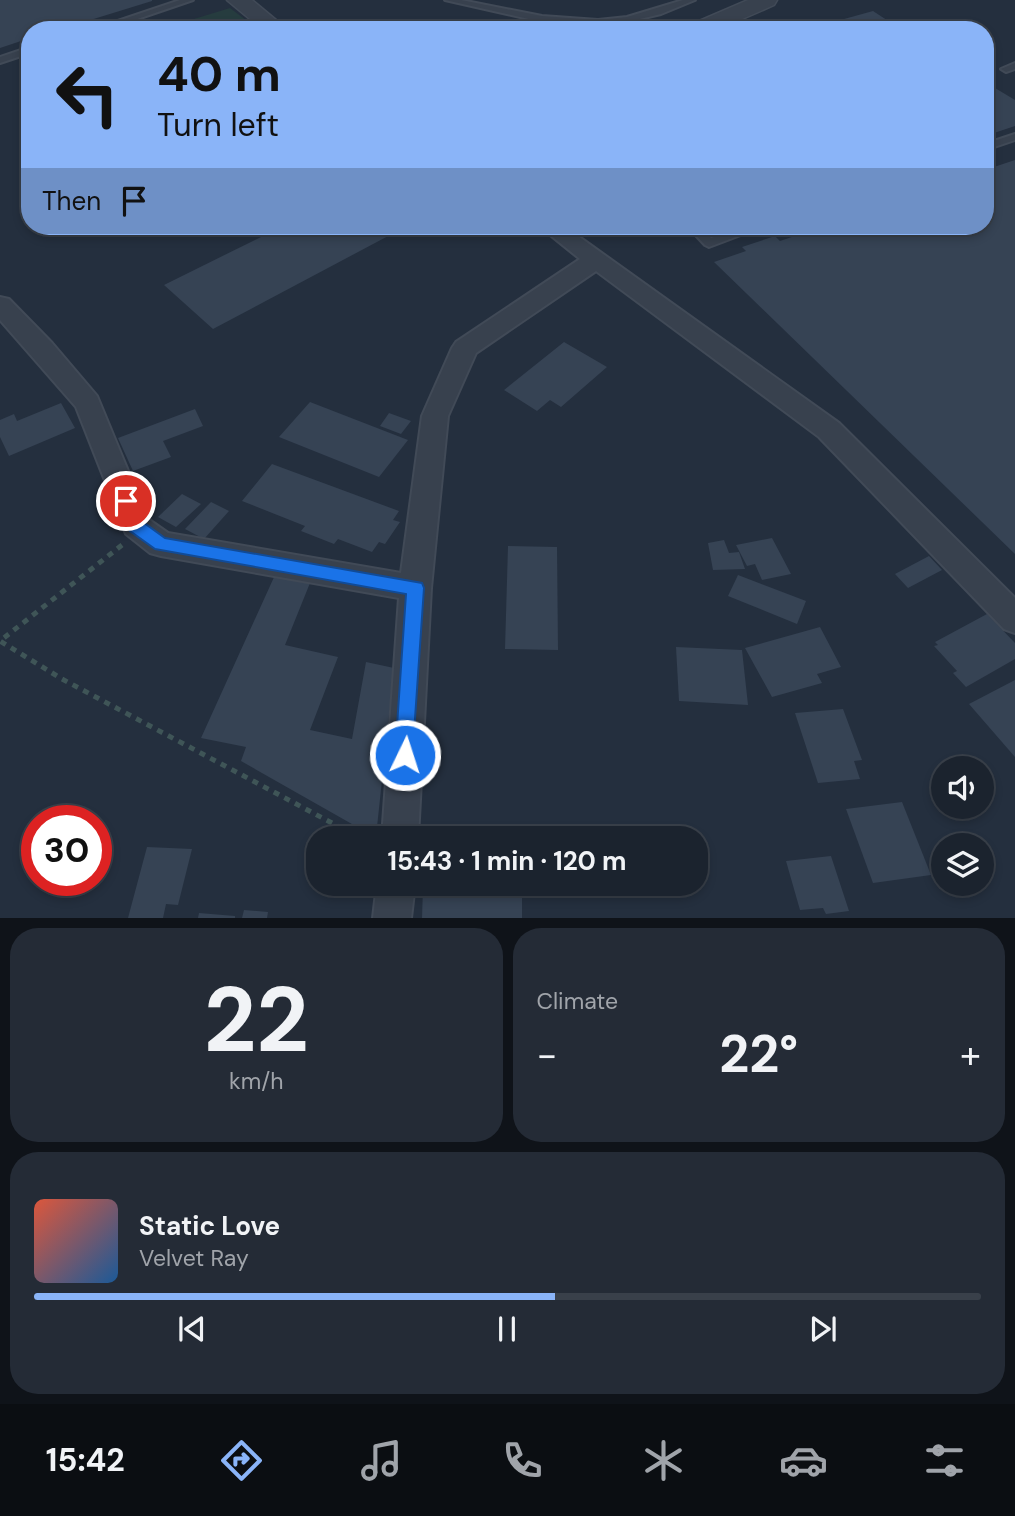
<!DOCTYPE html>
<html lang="en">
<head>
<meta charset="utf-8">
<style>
	:root { --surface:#1b232e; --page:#242b36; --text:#f1f3f6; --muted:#a0a4aa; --line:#39404a; --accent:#8ab4f8 }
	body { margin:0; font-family:"DM Sans",sans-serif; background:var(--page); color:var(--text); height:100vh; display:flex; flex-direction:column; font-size:26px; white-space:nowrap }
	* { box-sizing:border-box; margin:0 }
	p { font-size:23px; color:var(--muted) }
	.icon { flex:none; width:38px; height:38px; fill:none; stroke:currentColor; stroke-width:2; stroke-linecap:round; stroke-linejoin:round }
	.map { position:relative; height:918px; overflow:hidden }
	.side { display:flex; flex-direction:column; gap:10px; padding:10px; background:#0f1319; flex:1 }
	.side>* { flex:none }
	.top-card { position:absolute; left:21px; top:21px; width:973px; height:214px; border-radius:28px; box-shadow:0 4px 10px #0003,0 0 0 2px var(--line); background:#8ab4f8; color:#111; overflow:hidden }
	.tools { position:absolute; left:931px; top:756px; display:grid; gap:14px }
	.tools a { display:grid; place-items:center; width:63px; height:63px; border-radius:50%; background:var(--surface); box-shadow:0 4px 10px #0003,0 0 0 2px var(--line); font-size:35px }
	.speed { position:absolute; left:21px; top:805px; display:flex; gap:14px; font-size:35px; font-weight:700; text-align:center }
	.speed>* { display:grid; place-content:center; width:91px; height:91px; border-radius:50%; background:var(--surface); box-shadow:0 4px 10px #0003,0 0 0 2px var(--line); line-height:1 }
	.speed .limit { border:10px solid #d22; background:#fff; color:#111 }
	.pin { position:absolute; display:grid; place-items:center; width:60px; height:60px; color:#fff; margin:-30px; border:4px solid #fff; border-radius:50%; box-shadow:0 2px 7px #0007 }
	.me { position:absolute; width:77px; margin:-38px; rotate:4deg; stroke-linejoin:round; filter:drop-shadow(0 0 5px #0008) }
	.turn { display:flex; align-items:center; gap:24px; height:147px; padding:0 21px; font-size:32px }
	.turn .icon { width:91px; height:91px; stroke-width:2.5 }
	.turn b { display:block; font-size:49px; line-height:60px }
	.then { display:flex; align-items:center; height:66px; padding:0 21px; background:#0003; gap:14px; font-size:26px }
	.big { font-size:52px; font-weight:700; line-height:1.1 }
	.side .card { flex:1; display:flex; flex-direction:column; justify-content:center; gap:10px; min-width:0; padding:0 24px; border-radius:28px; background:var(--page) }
	.side .dial { align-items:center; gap:0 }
	.dial b { font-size:91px; line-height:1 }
	.song { display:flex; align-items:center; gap:21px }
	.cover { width:84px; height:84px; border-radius:10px; background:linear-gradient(135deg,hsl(10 70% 55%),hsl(210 70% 35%)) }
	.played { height:7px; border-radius:4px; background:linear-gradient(90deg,var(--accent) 55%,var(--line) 55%) }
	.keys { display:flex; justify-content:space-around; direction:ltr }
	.heat { display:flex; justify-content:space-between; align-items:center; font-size:38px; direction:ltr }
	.side .tiles { flex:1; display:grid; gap:10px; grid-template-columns:1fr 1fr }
	.card:last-child { grid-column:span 2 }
	.trip { position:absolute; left:306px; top:826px; width:402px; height:70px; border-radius:28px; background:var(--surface); box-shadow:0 4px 10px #0003,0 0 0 2px var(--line); font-weight:700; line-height:70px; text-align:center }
	.dock { display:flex; height:112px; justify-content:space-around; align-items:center; background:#0b0e12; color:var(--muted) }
	.dock .icon { width:49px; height:49px }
	.dock .active { color:var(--accent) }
	.dock b { font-size:32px; color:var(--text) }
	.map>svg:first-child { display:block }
</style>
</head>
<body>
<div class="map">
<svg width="1015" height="918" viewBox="0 0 1015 918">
	<rect width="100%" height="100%" fill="#242f3e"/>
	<path fill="#263c3f" d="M230,8L259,30H158Z"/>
	<g fill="#364354">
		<path d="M0,0H152V1L58,30H30V38L0,48Z"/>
		<path d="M873,11L902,30H809L808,29Z"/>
		<path d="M985,82L1015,100V126L985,136Z"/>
		<path d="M1015,160V554L714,262L746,251L742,247L775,236L780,241L824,226H985V170Z"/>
		<path d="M283,226H407L213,329L164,285Z"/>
		<path d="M564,342L607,367L561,407L550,400L537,411L504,390Z"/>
		<path d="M310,402L408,440L379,477L279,437Z"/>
		<path d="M61,403L75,428L9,456L0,437V420L14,414L17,421Z"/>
		<path d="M195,409L203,426L163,441L171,457L133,471L118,438Z"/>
		<path d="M389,413L411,421L401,434L380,426Z"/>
		<path d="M272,464L399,511L393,520L400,522L385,544L379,542L372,552L338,539L334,544L301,531L305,526L242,501Z"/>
		<path d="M182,494L201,504L176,527L158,517Z"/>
		<path d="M211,502L229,511L204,539L185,529Z"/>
		<path d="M772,538L791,574L762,580L755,564L747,566L736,545Z"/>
		<path d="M724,540L729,553L739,552L745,569L713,570L708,543Z"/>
		<path d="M508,546L557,547L558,650L505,649Z"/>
		<path d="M929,556L942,570L908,588L895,574Z"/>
		<path d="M275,575L310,583L285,645L338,657L310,730L352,739L366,662L394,668L377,827L366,832L241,761L246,747L201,738Z"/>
		<path d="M738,575L806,601L797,624L728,596Z"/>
		<path d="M987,614L1015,643V659L966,687L953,673L957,671L934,646L938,645L935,642Z"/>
		<path d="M820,627L841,667L817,674L822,683L772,697L745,648Z"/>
		<path d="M676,647L742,650L748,705L679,701Z"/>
		<path d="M1015,680V757L969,704Z"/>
		<path d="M843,709L862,760L854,761L860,779L818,783L795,713Z"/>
		<path d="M902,802L931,875L873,883L846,809Z"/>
		<path d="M147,847L192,849L178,905L166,904L163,918H128Z"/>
		<path d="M831,856L849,911L826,914L823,908L800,910L786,861Z"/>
		<path d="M522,885V918H422L423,887Z"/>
		<path d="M244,910L268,912L267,918H242Z"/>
		<path d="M199,913L235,916V918H198Z"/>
	</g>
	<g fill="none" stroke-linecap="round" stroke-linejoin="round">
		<g stroke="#414a57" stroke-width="4">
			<g id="service">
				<path d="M180,0H193L105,30H91Z"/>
				<path d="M445,0H461L542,16L598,20L627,17L683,0H695L661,14L627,22L598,25L542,22Z"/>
				<path d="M30,47V53L0,63V57Z"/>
				<path d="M1015,63V69L1006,72L1001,69Z"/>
				<path d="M1015,134V140L985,150V144Z"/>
				<path d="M687,226H698L711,238L748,226H764L709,247L705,245Z"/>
			</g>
		</g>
		<g stroke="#414a57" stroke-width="4">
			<g id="minor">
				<path d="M539,226H564L839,423L1015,598V633L1004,629L819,437L596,271L476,353L448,416L431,588L418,838H382L399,598L161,556L150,553L126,534L76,407L0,320V297L9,299L52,343L97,396L148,519L168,533L401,573L422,416L452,348L456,342L580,259Z"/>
				<path d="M377,884H415L411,918H373Z"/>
			</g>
		</g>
		<g stroke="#414a57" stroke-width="3">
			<g id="tertiary">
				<path d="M227,0H252L288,30H263Z"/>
				<path d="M748,0H777L774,5L717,30H687L690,25Z"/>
			</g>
		</g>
		<path stroke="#3f5557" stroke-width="5" stroke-dasharray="6 6" stroke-linecap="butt" d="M122,545L0,641L62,679L360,838"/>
		<use href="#service" fill="#38414e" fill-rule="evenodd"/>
		<use href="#minor" fill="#38414e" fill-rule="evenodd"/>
		<use href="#tertiary" fill="#38414e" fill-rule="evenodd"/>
	</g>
	<path fill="#1a73e8" stroke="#114b97" stroke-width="2" d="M126,494L132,496L143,522L165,538L422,583L424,588L412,762L405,764L398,762L395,755L406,594L155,549L130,531L118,501Z"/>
</svg>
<div class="tools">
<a><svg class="icon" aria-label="sound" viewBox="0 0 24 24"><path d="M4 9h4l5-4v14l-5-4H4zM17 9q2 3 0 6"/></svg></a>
<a><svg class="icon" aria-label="layers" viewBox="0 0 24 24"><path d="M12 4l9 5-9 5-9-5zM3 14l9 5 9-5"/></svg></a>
</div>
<div class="speed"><div class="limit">30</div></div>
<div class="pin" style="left:126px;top:501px;background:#d93025"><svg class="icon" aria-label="arrive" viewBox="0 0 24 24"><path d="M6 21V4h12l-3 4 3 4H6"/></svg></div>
<svg class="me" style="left:405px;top:755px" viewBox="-20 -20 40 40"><circle r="17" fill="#1a73e8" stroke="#fff" stroke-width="3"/><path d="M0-11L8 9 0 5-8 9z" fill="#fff"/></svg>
<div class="trip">15:43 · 1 min · 120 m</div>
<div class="top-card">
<div class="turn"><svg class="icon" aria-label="left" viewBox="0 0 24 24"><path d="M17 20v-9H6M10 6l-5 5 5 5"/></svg><div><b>40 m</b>Turn left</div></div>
<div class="then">Then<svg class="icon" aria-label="arrive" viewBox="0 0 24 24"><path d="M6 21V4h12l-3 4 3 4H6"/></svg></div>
</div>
</div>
<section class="side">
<div class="tiles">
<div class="card dial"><b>22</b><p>km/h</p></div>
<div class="card"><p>Climate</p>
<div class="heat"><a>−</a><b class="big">22°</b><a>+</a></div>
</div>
<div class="card">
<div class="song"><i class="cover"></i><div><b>Static Love</b><p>Velvet Ray</p></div></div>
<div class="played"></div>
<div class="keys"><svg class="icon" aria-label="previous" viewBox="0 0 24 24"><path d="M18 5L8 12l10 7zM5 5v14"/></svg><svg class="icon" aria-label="pause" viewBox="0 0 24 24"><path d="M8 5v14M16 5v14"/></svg><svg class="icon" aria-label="next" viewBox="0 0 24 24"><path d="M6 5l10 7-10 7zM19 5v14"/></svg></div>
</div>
</div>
</section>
<nav class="dock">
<b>15:42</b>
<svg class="icon active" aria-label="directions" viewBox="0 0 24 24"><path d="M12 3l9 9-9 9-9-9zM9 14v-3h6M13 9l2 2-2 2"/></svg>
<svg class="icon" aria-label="music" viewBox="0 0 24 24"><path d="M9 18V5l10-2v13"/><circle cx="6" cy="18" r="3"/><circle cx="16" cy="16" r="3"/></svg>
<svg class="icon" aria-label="phone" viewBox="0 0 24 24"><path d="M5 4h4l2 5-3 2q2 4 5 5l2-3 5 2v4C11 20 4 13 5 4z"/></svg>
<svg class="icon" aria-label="climate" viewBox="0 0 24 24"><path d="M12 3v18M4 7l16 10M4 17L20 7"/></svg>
<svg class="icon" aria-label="car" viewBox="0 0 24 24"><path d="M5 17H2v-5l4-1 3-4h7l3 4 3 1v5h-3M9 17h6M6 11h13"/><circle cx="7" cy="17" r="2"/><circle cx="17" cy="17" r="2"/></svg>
<svg class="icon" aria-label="filters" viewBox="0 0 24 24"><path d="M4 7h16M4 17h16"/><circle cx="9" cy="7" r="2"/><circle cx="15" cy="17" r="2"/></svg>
</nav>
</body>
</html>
